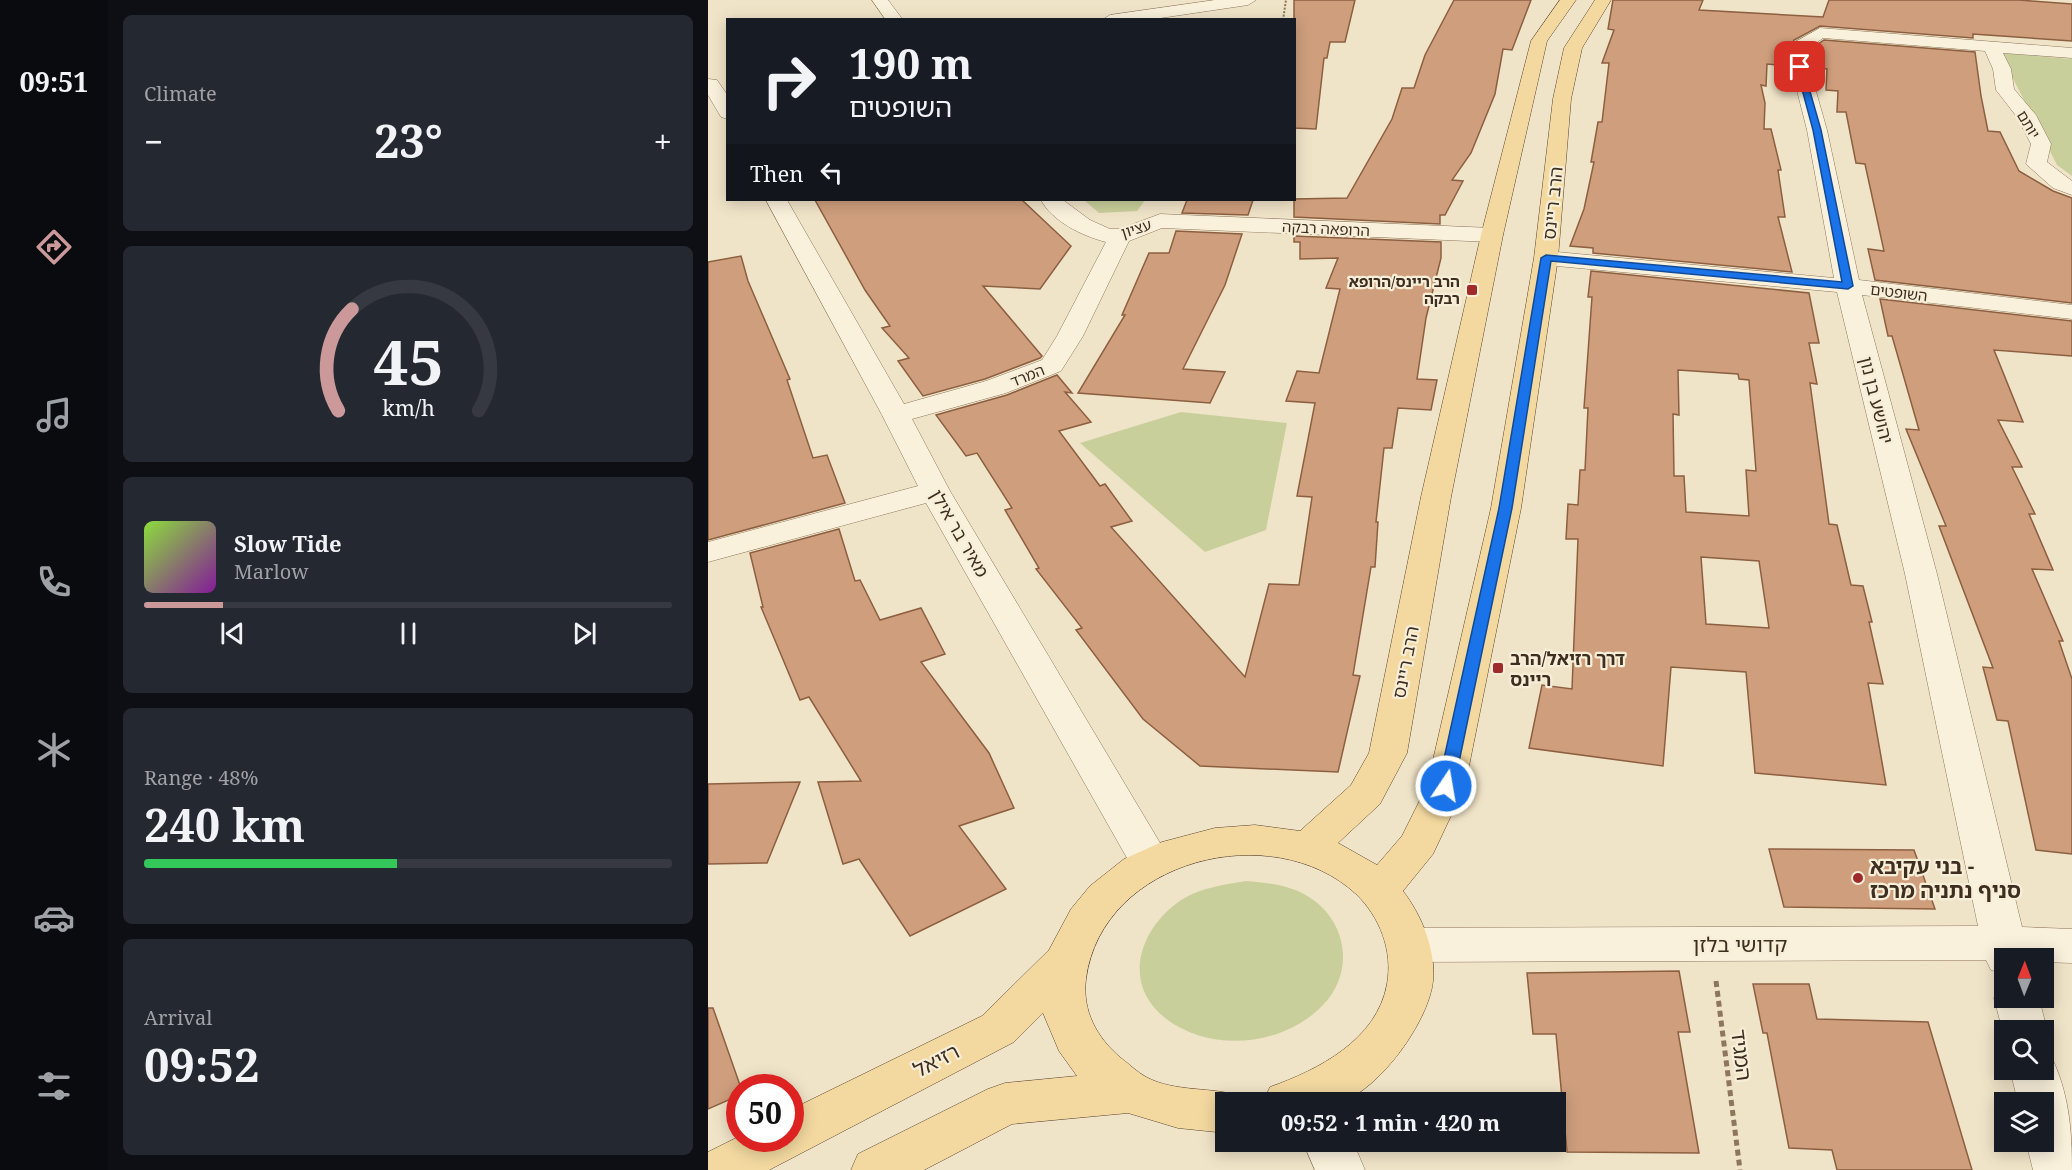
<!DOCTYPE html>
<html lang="en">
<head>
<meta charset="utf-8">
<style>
	:root { --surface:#171b24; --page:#242831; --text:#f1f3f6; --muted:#9ea1a6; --line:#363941; --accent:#cc999b }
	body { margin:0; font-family:"Noto Serif","Noto Sans Hebrew",serif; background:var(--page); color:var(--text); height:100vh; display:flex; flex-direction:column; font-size:22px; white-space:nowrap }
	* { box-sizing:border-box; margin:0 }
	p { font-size:20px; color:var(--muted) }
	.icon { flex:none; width:33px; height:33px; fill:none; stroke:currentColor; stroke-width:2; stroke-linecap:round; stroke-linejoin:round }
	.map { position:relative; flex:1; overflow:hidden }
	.drawer { display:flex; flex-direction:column; gap:15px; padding:15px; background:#0d0f14; width:600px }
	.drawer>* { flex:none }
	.top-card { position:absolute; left:18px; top:18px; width:570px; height:183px; border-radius:0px; box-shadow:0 3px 15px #0003; background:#171b24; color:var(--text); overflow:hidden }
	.needle { width:39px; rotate:1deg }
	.fabs { position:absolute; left:1286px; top:948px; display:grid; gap:12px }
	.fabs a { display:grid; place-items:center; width:60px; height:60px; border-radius:0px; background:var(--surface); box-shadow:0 3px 15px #0003; font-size:30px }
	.speed { position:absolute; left:18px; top:1074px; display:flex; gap:12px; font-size:30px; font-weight:700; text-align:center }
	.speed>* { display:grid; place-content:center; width:78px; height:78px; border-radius:50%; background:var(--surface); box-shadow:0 3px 15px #0003; line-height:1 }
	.speed .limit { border:9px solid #d22; background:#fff; color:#111 }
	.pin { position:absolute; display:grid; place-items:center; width:51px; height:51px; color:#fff; margin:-26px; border-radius:12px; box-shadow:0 3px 9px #0006 }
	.me { position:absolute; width:66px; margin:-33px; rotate:12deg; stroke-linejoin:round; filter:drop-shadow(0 0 4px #0008) }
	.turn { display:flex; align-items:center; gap:21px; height:126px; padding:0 24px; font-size:27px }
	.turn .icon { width:78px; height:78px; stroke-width:2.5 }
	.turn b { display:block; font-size:42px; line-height:51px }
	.then { display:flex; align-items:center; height:57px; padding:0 24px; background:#0003; gap:12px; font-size:22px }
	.big { font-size:45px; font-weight:700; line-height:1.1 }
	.drawer .tile { flex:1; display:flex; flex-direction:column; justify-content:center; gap:9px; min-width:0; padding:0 21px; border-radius:9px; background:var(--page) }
	.drawer .dial { align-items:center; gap:0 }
	.dial svg { height:156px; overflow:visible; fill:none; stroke:var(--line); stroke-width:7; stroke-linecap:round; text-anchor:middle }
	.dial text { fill:var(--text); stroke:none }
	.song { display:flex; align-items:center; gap:18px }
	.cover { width:72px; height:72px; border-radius:9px; background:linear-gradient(135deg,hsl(90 70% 55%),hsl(290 70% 35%)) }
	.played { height:6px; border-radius:3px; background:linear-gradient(90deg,var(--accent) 15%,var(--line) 15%) }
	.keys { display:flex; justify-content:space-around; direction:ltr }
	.heat { display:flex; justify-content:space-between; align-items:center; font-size:33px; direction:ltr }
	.charge { height:9px; border-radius:4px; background:linear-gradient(90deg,#34c759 48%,var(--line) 0) }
	.trip { position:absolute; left:507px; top:1092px; width:351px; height:60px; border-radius:0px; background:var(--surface); box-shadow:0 3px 15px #0003; font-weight:700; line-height:60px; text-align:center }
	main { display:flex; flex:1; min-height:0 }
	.dock { display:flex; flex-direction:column; width:108px; justify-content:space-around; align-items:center; background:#090b0e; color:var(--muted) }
	.dock .icon { width:42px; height:42px }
	.dock .selected { color:var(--accent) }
	.dock b { font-size:27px; color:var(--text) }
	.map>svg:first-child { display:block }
</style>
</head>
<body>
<main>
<nav class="dock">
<b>09:51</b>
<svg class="icon selected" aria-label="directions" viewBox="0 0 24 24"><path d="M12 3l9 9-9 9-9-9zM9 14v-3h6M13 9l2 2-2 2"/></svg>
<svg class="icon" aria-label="music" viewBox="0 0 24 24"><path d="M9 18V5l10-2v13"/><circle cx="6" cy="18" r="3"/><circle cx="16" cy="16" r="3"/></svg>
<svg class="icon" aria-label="phone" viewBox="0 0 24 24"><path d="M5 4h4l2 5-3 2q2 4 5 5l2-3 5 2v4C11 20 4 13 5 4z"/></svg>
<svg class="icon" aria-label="climate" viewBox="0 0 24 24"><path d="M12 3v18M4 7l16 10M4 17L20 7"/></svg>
<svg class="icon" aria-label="car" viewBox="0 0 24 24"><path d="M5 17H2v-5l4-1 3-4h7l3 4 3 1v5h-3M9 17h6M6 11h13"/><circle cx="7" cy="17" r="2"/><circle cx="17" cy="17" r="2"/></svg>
<svg class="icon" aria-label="filters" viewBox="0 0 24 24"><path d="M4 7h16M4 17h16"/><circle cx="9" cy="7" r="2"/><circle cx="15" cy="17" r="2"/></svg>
</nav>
<section class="drawer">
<div class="tile"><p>Climate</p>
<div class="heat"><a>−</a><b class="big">23°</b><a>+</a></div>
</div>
<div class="tile dial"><svg viewBox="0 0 100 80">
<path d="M14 69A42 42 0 1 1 86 69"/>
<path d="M14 69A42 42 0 0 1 21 17" stroke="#cc999b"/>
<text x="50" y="56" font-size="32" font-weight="700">45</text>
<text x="50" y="72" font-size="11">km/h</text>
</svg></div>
<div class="tile">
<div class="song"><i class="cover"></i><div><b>Slow Tide</b><p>Marlow</p></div></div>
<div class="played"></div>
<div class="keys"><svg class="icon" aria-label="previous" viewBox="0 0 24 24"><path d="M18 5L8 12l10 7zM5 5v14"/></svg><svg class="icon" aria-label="pause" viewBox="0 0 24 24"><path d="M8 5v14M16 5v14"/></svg><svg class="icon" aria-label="next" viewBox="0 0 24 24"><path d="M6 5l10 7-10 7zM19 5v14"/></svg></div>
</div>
<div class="tile"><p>Range · 48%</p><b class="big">240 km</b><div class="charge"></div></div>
<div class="tile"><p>Arrival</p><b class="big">09:52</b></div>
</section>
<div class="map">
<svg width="1364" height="1170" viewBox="0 0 1364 1170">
	<rect width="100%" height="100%" fill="#f0e4c8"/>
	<g fill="#c9cf9b">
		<path d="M1292,53L1364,59V176L1349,165Z"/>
		<path d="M376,200H437L429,211L391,213Z"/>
		<path d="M473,412L579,423L558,530L497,552L372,443Z"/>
		<path d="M538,881C561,883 584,885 604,899C640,924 646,973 615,1005C575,1047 502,1053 457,1018C414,984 431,931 469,903C489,888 515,885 538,881Z"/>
	</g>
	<g fill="#cf9f7d" stroke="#8d5f41" stroke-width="1.5" fill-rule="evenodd">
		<path d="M586,0H647L637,42H622L619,58H616L608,129L586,128Z"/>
		<path d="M746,0H823L804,50L795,49L787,94L763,153L744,180L755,181L737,215H732V224L586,217V199L639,198L684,119L694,88H706L717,55Z"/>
		<path d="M905,0H995L991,10L1115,17L1121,0H1311L1364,4V41L1279,35L1265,34V38L1112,26L1086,40L1083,46L1081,66L1059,64L1058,86L1053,85L1057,103L1056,129H1063L1073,170H1070L1077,217H1070L1084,272L885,253V248L862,246L876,209L886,162H883L890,122H894L901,63H894L906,30L900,29Z"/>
		<path d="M1116,40L1267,52L1273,96L1280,131L1292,132L1311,171L1345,191L1364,198V303L1167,280L1160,249L1176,251L1157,164L1148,163L1138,112H1129L1130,91L1118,90L1119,69L1103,67V49Z"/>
		<path d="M107,200H314L363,246L332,289L275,286L334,356L332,358L277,379L215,396L190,361L201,358L174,328L182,326L157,290Z"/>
		<path d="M479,200H545L540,215L474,213Z"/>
		<path d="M468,231L534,234L517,285L475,369L517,372L502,403L370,393L417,315H414L441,253H461Z"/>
		<path d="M586,236L733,242V258L718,318L709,379L729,380L723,410L690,408L684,448H676L668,522H670L667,567H663L645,675L652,676L630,772L492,766L435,719L368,630L374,628L328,569L331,568L297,510L304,508L269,453L258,456L228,415L299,395L349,375L364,393L357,392L383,422L351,431L392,486L397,484L424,521L403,527L537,677L561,584L591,585L604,497L589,496L607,403L578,401L589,371L611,373L632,289L618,288L630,258L592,259V242H586Z"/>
		<path d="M33,256L40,281L82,379L79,380L105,458L119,455L137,503L0,540V262Z"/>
		<path d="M883,271L1101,293L1111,343H1101L1109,384L1102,383L1121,524L1129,525L1143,585L1155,586L1164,622H1161L1175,684L1160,683L1178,785L1047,773L1038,672L963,667L955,766L821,748L834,685L864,689L870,539H858L860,504L870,505L872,470H877L880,408H876L884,297H880ZM970,370L1030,374L1031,379L1041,380L1048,471L1038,470L1041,516L978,512L976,476H966L965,414L971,415ZM993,557L1051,561L1061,628L998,624Z"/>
		<path d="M1172,299L1364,321V356L1286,350L1315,422L1290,420L1314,467H1304L1327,514H1321L1345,570L1324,569L1355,641H1351L1364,679V854L1328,850L1300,721L1289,720L1275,667L1285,668L1231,526H1238L1198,429L1211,430L1184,336H1180Z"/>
		<path d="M131,529L147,581L152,580L172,620L213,608L237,654L213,662L281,753L306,808L251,826L298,889L202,936L151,859L135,864L110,782L153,781L101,697L92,700L53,607H55L42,553Z"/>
		<path d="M92,782L59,863L0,864V784Z"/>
		<path d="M1061,849L1206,850L1227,909L1076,907Z"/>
		<path d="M971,971L982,1032H970L991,1153L859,1152L848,1034H825L819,973Z"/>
		<path d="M1045,984H1101L1109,1019L1220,1022L1264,1170H1129L1124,1150L1081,1148L1059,1033H1055Z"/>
		<path d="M0,1008H5L33,1088L32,1095L0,1109Z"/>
	</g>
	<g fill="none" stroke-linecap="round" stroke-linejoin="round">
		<g stroke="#8d765c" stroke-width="1">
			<g id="minor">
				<path d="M164,0H180L195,20H178Z"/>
				<path d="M507,0H548L540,5L439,20H394L402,15Z"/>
				<path d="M1112,28L1364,48V58L1295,53L1303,69L1306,89L1328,115L1343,144L1339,162L1364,181V195L1345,188L1318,164L1323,144L1309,117L1288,90L1285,69L1277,51L1115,38L1101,48V67L1119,130L1151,280L1364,305V319L1154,295L1229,574L1314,927L1364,929V963L1335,962V958H1296V974L1283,970L1278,960L701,962L686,957L679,945L686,933L701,928L1270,926L1197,574L1129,292L838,265L830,263L826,258L830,253L838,251L1126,278L1099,130L1083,67L1085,46L1087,42Z"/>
				<path d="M0,79L9,80L20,96V119L13,117L0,95Z"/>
				<path d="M58,200H79L196,404L278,381L334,360L349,336L398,242C374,236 344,221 333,200H355L382,220L402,229H412L452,214L784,228L792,230L795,235L792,240L784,242L454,228L421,241L375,336L353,371L298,393L204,419L242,491L464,863L458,874L443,878L428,874L218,503L0,562V542L210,486L174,415Z"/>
				<path d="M1296,984V998H1331L1339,1030L1335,1038V1030H1296V1036L1286,998L1293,985Z"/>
				<path d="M1335,1053L1343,1056C1361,1093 1364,1130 1364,1170H1325L1318,1142H1335V1102H1310L1302,1070H1335Z"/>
				<path d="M595,1142H645L657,1170H607Z"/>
			</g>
		</g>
		<g stroke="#5b4430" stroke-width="1">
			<path id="major" d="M852,0H868L839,41L795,235L743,497L699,753L672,804L630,843L669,865L694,836L719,786L783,508L826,258L845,99L856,48L887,0H903L874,48L863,99L850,258L813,508L757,786L725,854L695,891C714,916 728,950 725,981C721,1021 672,1089 633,1102C621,1106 571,1102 555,1102L562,1087C610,1070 669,1040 679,984C685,951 672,917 648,894C565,817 394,859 378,979C374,1011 389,1038 413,1058C421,1064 429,1072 438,1077C468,1093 504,1086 535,1097L538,1102H518V1133L470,1128L420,1113L304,1124L216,1170H143L150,1154L280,1089L297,1083L369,1076L351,1051L335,1013L306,1042L61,1170H0V1152L32,1136V1138H82V1110L274,1016L341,950L363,909L382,886L416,859L454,842L507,828L547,825L592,831L643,785L661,753L713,497L773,235L823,41Z"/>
		</g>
		<path stroke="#8d765c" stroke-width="2" stroke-dasharray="2 1.5" stroke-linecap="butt" d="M575,20L578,0"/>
		<path stroke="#8d765c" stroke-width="5" stroke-dasharray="6 4" stroke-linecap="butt" d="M1008,981L1032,1170"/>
		<use href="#minor" fill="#faf1dc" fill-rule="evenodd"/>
		<use href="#major" fill="#f3d9a0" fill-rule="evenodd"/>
	</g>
	<path fill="#1a73e8" stroke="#114b97" stroke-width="1.5" d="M1092,65L1095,67L1113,130L1145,286L1140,289L843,261L804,508L746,786L744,790H733L730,786L791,508L833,258L838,255L1134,282L1105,130L1088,67Z"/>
	<g fill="#9e2a2b" stroke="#f7eed8" stroke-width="2">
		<rect x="758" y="284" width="12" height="12" rx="3"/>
		<rect x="784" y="662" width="12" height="12" rx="3"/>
		<circle cx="1150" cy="878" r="6"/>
	</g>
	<g text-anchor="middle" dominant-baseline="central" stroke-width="4.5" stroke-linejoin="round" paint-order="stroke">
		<g font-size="15" fill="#3d2e20" stroke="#f7eed8">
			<text transform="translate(1321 124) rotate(59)">יותם</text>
			<text transform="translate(428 228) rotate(-17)">עציון</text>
			<text transform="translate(618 228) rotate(3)">הרופאה רבקה</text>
			<text transform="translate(1191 292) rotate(7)">השופטים</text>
			<text transform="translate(319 375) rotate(-22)">המרד</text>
		</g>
		<g font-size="15" font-weight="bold" fill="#3d2e20" stroke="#f7eed8" text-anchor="end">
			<text x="752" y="281">הרב ריינס/הרופא<tspan x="752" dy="17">רבקה</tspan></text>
		</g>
		<g font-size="18" fill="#3d2e20" stroke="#f7eed8">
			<text transform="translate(844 203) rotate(-84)">הרב ריינס</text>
			<text transform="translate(1169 400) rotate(76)">יהושע בן נון</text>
			<text transform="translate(252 533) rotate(60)">מאיר בר אילן</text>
			<text transform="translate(697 662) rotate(-79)">הרב ריינס</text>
		</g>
		<g font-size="18" font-weight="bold" fill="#3d2e20" stroke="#f7eed8" text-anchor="start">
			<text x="802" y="658">דרך רזיאל/הרב<tspan x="802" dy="21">ריינס</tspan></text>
		</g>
		<g font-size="21" font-weight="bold" fill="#3d2e20" stroke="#f7eed8" text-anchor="start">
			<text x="1162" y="866">בני עקיבא -<tspan x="1162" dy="24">סניף נתניה מרכז</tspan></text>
		</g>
		<g font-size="21" fill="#3d2e20" stroke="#f7eed8">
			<text x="1032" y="944">קדושי בלזן</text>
			<text transform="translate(1034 1055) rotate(83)">המגיד</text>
			<text transform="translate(228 1060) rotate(-27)">רזיאל</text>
		</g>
	</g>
</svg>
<div class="fabs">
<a><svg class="needle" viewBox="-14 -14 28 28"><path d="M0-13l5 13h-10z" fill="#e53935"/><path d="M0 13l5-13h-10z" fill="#9ea1a6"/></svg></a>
<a><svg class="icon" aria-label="search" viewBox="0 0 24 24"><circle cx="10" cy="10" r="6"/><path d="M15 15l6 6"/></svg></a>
<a><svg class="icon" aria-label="layers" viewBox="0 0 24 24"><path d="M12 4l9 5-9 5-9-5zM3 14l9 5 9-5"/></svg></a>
</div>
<div class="speed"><div class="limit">50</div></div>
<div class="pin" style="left:1092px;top:67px;background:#d93025"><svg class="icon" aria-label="arrive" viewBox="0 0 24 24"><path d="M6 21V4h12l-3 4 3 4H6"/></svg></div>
<svg class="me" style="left:738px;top:786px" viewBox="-20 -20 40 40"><circle r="17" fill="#1a73e8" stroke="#fff" stroke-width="3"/><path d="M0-11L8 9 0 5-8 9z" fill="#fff"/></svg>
<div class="trip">09:52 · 1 min · 420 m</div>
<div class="top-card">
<div class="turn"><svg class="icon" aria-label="right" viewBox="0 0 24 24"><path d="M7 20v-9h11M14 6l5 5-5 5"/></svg><div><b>190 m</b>השופטים</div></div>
<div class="then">Then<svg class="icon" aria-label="left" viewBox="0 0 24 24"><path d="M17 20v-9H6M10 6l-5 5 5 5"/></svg></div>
</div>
</div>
</main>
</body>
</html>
